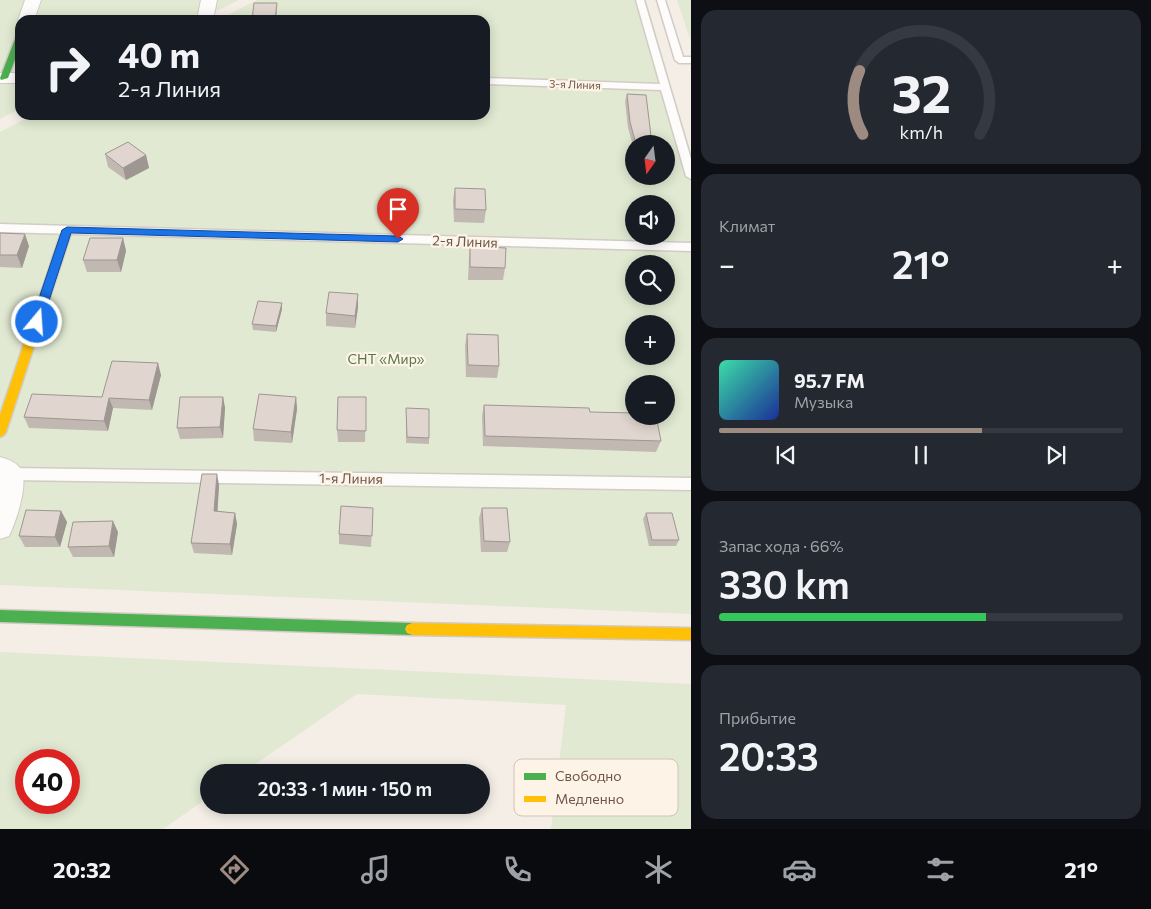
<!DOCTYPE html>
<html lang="ru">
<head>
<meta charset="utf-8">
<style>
	:root { --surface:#171b24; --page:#242831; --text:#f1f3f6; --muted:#9ea1a6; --line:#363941; --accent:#9d8b81 }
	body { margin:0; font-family:Commissioner,sans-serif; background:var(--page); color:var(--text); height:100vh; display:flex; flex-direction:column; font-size:19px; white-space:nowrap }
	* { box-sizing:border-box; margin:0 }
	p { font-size:16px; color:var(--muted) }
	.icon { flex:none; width:28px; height:28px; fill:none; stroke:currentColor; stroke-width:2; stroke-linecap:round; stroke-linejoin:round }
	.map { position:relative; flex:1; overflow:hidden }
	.details { display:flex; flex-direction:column; gap:10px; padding:10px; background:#0d0f14; width:460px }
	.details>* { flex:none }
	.hud { position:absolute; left:15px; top:15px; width:475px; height:105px; border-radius:15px; box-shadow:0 2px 12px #0003; background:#171b24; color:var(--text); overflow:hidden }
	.needle { width:32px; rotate:194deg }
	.controls { position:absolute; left:625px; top:135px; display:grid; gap:10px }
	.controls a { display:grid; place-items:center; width:50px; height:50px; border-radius:50%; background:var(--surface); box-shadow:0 2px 12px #0003; font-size:25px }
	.speed { position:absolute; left:15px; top:749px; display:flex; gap:10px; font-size:25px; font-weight:700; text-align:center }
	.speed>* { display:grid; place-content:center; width:65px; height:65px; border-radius:50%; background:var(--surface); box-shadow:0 2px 12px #0003; line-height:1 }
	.speed .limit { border:8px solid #d22; background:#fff; color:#111 }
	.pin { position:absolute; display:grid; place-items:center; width:42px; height:42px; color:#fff; margin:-51px -21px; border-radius:50% 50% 50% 0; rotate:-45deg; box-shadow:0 0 5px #0007 }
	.pin .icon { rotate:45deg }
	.me { position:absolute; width:55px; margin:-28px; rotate:18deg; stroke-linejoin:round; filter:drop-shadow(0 0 4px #0008) }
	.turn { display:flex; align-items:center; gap:18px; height:105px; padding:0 20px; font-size:22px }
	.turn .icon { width:65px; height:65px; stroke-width:2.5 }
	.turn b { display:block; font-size:35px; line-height:42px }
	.big { font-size:38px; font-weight:600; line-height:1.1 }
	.details .widget { flex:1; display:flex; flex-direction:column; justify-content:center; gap:8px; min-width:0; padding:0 18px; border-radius:15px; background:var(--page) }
	.details .dial { align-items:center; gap:0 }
	.dial svg { height:130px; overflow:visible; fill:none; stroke:var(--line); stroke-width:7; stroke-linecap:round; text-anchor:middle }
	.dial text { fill:var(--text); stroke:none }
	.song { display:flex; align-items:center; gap:15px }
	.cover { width:60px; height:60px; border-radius:8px; background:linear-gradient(135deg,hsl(160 70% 55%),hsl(230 70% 35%)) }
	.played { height:5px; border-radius:2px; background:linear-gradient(90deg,var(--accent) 65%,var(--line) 65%) }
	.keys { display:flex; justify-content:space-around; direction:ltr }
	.heat { display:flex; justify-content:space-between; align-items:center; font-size:28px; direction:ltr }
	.charge { height:8px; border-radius:4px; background:linear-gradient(90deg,#34c759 66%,var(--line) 0) }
	.trip { position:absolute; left:200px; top:764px; width:290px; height:50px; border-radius:25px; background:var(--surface); box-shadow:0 2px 12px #0003; font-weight:600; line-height:50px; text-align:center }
	.menu { display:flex; height:80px; justify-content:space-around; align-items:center; background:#090b0e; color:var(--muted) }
	.menu .icon { width:35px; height:35px }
	.menu .on { color:var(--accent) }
	.menu b { font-size:22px; color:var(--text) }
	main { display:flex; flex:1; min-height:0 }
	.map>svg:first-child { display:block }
</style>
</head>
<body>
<main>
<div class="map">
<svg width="691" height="829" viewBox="0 0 691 829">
	<rect width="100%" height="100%" fill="#f4eee7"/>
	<g fill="#e1e9d2" fill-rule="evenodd">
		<path d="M0,0H239L198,20H20V109L0,119Z"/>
		<path d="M257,0H646L691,153V614L0,585V132L33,115H485V20H218ZM634,144H666V176H634ZM634,204H666V236H634ZM634,264H666V296H634ZM634,324H666V356H634ZM634,384H666V416H634Z"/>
		<path d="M677,0H691V42Z"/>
		<path d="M0,652L691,684V829H551L566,705L357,694L244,772H209V797L163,829H0ZM26,760H69V802H26Z"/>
	</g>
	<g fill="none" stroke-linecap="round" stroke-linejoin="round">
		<g stroke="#d3cbc5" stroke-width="3">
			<g id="lane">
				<path d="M636,0H644L691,159V179L686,176L661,90L485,84V78L660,84Z"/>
				<path d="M657,0H665L683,57H691V63H679L675,60Z"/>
				<path d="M0,224L691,243V251L0,232Z"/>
				<path d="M11,468L691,478V490L11,480L6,478L4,474L6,470Z"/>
			</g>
		</g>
		<g stroke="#d3cbc5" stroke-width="2">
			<g id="street">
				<path d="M25,0H41L34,20H20V23L18,20Z"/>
				<path d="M201,0H217L213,20H197Z"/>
				<rect x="0" y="73" width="20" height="10"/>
				<path d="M0,457C7,459 16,462 20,468C30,481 16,522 9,536L0,539Z"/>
			</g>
		</g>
		<g stroke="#d2cbc4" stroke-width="3">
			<g id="fast">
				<path d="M17,34H20V46L8,78L1,80L0,78Z"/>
				<path d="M0,610L412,623L417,625L419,629L417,633L412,635L0,622Z"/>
			</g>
		</g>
		<g stroke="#d2cbc4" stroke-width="3">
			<g id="slow">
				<path d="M67,227L72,230L6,432L4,435L0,437V415L62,230Z"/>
				<path d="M412,623L691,628V640L412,635L407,633L405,629L407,625Z"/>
			</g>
		</g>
		<use href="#lane" fill="#fdfcfb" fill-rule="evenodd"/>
		<use href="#street" fill="#fdfcfb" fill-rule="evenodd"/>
		<use href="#fast" fill="#4caf50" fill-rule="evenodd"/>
		<use href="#slow" fill="#ffc107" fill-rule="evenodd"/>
	</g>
	<g fill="#c1b8b2">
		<path d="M627,94L652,144H634V149L628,128L625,101Z"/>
		<path d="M105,154L146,155L149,168L126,180L108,167Z"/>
		<path d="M642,176H655L654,179L643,181Z"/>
		<path d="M455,188L486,210L484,223L454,222L453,200Z"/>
		<path d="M0,233L29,246L22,268L0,267Z"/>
		<path d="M123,238L126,251L121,272H87L83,260Z"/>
		<path d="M470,246L505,268L503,280H468L469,258Z"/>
		<path d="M358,294V307L355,328L326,326V313Z"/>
		<path d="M282,309L276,332L253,330L252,324Z"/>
		<path d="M467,334L499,366L497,378L466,377L465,346Z"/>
		<path d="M161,375L152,410L113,408L108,431L29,428L24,417L102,397Z"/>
		<path d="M223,397L225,408L223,438L180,439L177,428Z"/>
		<path d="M296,397L297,409L292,443L254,441L253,429Z"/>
		<path d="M366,397L365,442H338L337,430Z"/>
		<path d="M484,405L590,412L661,441L656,452L483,446L482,416Z"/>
		<path d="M406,408L429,438V444L406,443Z"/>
		<path d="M219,485L217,511L235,513L237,524L232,555L194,553L191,543Z"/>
		<path d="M373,508L371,547L339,544V534Z"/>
		<path d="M482,508L510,542L507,552H481L479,518Z"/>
		<path d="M61,511L67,522L60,547H25L19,536Z"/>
		<path d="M646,513L679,540L676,546H649L643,519Z"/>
		<path d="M118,532L114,557H73L68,547Z"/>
	</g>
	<g fill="#9d9691">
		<path d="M277,3L276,20H275Z"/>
		<path d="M146,155L149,168L126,180L123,168Z"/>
		<path d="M645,176H655L654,179L643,181Z"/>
		<path d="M25,234L29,246L22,268L17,255Z"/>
		<path d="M123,238L126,251L121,272L117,260Z"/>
		<path d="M358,294V307L355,328V316Z"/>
		<path d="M282,303V309L276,332V326Z"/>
		<path d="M158,363L161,375L152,410L149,400Z"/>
		<path d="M223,397L225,408L223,438L220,427Z"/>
		<path d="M296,397L297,409L292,443L291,432Z"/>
		<path d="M109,398L113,408L108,431L104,421Z"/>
		<path d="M217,474L219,485L217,521L214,511Z"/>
		<path d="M61,511L67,522L60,547L55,537Z"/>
		<path d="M235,513L237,524L232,555L230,544Z"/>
		<path d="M113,521L118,532L114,557L109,546Z"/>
	</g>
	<g fill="#e0d6cf" stroke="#9d9691">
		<path d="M254,3H277L275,20H252Z"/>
		<path d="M627,94L646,95L652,144H636L630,122Z"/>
		<path d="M128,142L146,155L123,168L105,154Z"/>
		<path d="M455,188L485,189L486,210L455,209Z"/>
		<path d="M0,233L25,234L17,255H0Z"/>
		<path d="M90,238H123L117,260H83Z"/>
		<path d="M470,246L506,248L505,268L470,267Z"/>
		<path d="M329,292L358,294L355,316L326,313Z"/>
		<path d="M258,301L282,303L276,326L252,324Z"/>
		<path d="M467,334L498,335L499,366L468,365Z"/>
		<path d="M112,361L158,363L149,400L109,398L104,421L24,417L32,394L102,397Z"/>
		<path d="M259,394L296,397L291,432L253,429Z"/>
		<path d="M180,397H223L220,427L177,428Z"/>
		<path d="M338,397H366V431L337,430Z"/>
		<path d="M484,405L589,408L590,412L634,413V416H656L661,441L485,436Z"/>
		<path d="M406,408L429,409V438L407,437Z"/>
		<path d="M202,474H217L214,511L235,513L230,544L191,543Z"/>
		<path d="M341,506L373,508L372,536L339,534Z"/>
		<path d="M482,508H507L510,542L484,541Z"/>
		<path d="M26,510L61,511L55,537L19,536Z"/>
		<path d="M646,513H672L679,540H652Z"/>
		<path d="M113,521L109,546L68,547L73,522Z"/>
	</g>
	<path fill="#1a73e8" stroke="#114b97" d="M67,227L398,236L403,239L398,242L71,233L42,322L40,325H33L31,322L62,230Z"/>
	<g text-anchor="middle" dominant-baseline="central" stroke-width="4.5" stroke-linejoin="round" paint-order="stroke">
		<g font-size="11" fill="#6e564a" stroke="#fdf3e7">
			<text transform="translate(575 84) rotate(2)">3-я Линия</text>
		</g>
		<g font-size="14" fill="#6e564a" stroke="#fdf3e7">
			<text transform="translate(465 241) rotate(2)">2-я Линия</text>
			<text transform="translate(351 478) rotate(1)">1-я Линия</text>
		</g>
		<g font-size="14" fill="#587947" stroke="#fdf3e7">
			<text x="386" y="358">СНТ «Мир»</text>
		</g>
	</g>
	<rect x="514" y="759" width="164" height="57" rx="8" fill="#fdf3e7" stroke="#d2c4b8" stroke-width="1"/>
	<rect x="524" y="773" width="22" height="7" fill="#4caf50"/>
	<rect x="524" y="796" width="22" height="6" fill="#ffc107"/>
	<g font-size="14" fill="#6e564a">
		<text x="555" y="781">Свободно</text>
		<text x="555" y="804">Медленно</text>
	</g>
</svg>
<div class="controls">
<a><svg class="needle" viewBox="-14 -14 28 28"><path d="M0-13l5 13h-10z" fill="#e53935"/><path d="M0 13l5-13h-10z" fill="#9ea1a6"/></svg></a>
<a><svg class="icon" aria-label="sound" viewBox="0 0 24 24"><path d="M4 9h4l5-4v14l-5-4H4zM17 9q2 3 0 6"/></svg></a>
<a><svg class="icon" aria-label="search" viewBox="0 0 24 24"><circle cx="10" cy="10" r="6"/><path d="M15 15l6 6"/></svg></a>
<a>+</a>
<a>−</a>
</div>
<div class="speed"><div class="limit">40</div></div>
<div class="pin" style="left:398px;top:239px;background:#d93025"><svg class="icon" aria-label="arrive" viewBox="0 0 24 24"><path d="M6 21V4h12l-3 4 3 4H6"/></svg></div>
<svg class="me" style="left:37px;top:322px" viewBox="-20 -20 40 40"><circle r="17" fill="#1a73e8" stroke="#fff" stroke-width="3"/><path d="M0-11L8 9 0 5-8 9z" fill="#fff"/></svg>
<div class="trip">20:33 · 1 мин · 150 m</div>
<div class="hud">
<div class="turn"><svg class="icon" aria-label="right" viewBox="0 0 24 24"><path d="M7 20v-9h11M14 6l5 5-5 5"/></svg><div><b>40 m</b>2-я Линия</div></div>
</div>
</div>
<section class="details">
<div class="widget dial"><svg viewBox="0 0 100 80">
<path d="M14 69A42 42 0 1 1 86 69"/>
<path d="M14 69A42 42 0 0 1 12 30" stroke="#9d8b81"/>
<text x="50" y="56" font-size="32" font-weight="700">32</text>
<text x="50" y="72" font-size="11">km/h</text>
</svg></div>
<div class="widget"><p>Климат</p>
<div class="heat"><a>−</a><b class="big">21°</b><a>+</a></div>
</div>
<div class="widget">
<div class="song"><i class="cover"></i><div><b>95.7 FM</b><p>Музыка</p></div></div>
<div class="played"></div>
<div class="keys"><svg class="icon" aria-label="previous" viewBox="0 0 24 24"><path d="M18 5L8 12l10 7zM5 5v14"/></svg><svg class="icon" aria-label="pause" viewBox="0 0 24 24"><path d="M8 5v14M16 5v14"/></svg><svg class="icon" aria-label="next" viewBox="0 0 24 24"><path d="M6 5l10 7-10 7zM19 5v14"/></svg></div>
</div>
<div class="widget"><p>Запас хода · 66%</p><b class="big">330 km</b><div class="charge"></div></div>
<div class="widget"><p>Прибытие</p><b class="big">20:33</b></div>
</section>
</main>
<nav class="menu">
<b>20:32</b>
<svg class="icon on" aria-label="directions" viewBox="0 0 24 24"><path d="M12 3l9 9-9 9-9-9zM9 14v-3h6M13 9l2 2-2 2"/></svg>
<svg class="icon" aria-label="music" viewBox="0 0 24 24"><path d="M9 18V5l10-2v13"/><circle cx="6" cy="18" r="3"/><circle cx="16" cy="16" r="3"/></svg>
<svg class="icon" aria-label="phone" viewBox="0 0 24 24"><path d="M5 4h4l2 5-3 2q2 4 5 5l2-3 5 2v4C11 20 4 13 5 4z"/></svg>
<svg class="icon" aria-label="climate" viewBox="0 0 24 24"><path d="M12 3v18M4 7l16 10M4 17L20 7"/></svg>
<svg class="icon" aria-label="car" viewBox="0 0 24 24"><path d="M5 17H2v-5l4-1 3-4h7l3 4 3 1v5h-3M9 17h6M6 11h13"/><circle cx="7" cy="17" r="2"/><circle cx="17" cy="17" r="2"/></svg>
<svg class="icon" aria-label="filters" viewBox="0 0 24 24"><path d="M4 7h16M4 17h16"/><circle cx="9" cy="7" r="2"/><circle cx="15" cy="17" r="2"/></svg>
<b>21°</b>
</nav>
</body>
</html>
